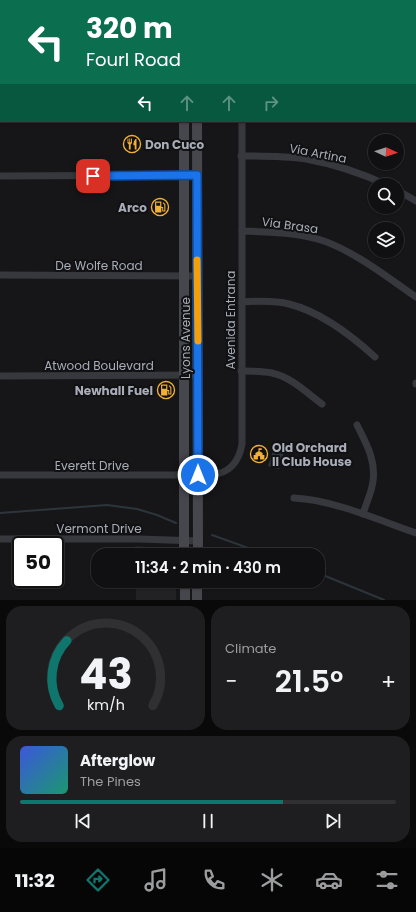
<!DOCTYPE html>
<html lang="en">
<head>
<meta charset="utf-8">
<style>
	:root { --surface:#101012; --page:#1e1e20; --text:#f1f3f6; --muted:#9c9d9f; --line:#303032; --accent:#0f766e }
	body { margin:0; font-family:Poppins,sans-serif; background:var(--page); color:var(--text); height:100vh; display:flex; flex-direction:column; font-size:15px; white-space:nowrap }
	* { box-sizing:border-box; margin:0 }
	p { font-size:13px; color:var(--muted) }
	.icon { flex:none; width:22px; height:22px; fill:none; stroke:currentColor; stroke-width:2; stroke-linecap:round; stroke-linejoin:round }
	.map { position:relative; height:600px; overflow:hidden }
	.details { display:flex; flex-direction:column; gap:6px; padding:6px; background:#09090a; flex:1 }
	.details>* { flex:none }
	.hud { position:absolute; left:0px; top:0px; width:416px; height:122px; box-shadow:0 1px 3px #0004,0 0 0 1px var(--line); background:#0b6e4f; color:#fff; overflow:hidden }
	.needle { width:26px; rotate:94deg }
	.buttons { position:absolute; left:368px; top:134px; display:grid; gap:8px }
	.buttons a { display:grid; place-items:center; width:36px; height:36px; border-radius:50%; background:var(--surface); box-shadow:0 1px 3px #0004,0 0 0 1px var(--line); font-size:20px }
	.speed { position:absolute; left:12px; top:536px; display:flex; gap:8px; font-size:20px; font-weight:700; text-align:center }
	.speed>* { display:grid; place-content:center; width:52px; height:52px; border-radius:50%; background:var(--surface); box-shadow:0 1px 3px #0004,0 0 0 1px var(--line); line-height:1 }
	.speed .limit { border:2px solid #111; border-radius:6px; background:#fff; color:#111 }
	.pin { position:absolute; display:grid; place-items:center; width:34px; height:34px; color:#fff; margin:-17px; border-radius:8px; box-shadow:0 2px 6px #0006 }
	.me { position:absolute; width:44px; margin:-22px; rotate:0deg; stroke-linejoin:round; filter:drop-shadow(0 0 3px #0008) }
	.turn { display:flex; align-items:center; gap:14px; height:84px; padding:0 20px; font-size:18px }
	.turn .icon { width:52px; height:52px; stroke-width:2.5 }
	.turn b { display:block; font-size:28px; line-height:34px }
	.lanes { display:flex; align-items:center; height:38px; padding:0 20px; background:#0003; justify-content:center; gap:20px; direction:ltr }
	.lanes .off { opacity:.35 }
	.big { font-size:30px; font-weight:600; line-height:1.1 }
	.details .card { flex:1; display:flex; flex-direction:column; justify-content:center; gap:6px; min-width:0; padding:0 14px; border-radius:16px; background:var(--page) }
	.details .dial { align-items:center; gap:0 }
	.dial svg { height:104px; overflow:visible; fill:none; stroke:var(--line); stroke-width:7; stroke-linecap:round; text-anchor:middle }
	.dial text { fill:var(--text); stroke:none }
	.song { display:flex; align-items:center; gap:12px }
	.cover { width:48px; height:48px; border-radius:6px; background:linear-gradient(135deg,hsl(230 70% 55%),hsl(160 70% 35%)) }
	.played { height:4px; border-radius:2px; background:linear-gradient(90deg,var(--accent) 70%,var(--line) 70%) }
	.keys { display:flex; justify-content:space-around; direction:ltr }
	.heat { display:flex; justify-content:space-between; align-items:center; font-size:22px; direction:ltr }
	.details .tiles { flex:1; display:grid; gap:6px; grid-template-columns:1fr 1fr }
	.card:last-child { grid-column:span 2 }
	.trip { position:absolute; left:91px; top:548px; width:234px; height:40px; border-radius:16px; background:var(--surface); box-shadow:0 1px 3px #0004,0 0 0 1px var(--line); font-weight:600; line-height:40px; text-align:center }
	.tabs { display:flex; height:64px; justify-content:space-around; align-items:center; background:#060607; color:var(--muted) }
	.tabs .icon { width:28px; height:28px }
	.tabs .selected { color:var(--accent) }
	.tabs b { font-size:18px; color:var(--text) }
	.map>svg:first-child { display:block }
</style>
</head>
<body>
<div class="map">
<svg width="416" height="600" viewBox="0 0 416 600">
	<rect width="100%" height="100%" fill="#161618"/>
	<g fill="#222225">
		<path d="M135,546L176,549V555H135Z"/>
		<rect x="136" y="581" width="40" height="19"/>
	</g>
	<path fill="#2c353c" d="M275,445L285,449L279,469L268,466Z"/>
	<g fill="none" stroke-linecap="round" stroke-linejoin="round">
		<g stroke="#2c353c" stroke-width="2">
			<path d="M0,513L107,505L137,509L157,515L176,523"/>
			<path d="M212,535L268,555"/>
			<path d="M318,573L384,600"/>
		</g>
		<g stroke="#37383d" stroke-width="7">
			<path d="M325,1V0"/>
			<path d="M415,114H416"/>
			<path d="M241,156C263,156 284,156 306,159C334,164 361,173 387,185"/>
			<path d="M0,176L197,175"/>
			<path d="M397,190L416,201"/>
			<path d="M242,231C269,232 298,232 324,241C357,253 387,277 416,297"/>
			<path d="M0,275L197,276"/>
			<path d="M242,302C257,301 274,300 289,304C321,312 351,335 375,357"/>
			<path d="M241,371C251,371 262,371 272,373C291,377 307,393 322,404"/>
			<path d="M0,376L198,375"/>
			<path d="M416,383V384"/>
			<path d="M357,425C366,443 376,460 373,481C372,492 366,503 363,514"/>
			<path d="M0,475H210C229,474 239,462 242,444V121"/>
			<path d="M294,498C334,500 378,520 416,533"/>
			<path d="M0,539H139L198,541"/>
		</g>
		<g stroke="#37383d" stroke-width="9">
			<path d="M0,36H1"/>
			<path d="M0,46H1"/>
		</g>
		<g stroke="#45474d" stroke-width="10">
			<path d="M184,0V1"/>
			<path d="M197,1V0"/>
			<path d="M415,49H416"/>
			<path d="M415,60L416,61"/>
			<path d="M197,121L198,555"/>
			<path d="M184,555V121"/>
			<path d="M185,581V600"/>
			<path d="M197,581V600"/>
		</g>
	</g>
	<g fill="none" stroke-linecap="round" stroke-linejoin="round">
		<g stroke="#114b97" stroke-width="10">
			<path id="route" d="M93,176L197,175L198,475"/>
		</g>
		<use href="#route" stroke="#1a73e8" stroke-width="7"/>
		<path stroke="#f59e0b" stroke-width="7" d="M197,260L198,341"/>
	</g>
	<defs>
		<g id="restaurant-ring" transform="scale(0.9)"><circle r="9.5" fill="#111113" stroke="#f2b134" stroke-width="1.5"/><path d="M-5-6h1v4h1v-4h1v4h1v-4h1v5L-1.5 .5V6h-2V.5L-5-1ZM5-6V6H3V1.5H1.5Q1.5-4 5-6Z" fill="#f2b134"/></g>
		<g id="fuel-ring" transform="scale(0.9)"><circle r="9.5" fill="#111113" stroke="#f2b134" stroke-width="1.5"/><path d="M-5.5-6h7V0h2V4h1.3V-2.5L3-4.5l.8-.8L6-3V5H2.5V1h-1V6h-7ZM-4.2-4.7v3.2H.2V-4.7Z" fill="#f2b134"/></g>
		<g id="civic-ring" transform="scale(0.9)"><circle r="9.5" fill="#111113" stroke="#f2b134" stroke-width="1.5"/><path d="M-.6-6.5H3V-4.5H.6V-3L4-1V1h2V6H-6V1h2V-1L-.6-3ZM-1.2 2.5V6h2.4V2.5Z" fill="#f2b134"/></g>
	</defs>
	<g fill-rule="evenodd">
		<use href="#restaurant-ring" x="132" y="144"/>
		<use href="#fuel-ring" x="160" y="207"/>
		<use href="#fuel-ring" x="166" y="390"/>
		<use href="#civic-ring" x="259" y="454"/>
	</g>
	<g text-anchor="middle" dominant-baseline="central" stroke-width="4" stroke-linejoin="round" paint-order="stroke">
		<g font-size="12" font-weight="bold" fill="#a8adb8" stroke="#111113" text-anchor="start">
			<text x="145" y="144">Don Cuco</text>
			<text x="147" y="207" text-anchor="end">Arco</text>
			<text x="153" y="390" text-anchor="end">Newhall Fuel</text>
			<text x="272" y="447">Old Orchard<tspan x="272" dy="14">II Club House</tspan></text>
		</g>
		<g font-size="12" fill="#a8adb8" stroke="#111113">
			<text transform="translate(318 153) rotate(11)">Via Artina</text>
			<text transform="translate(290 225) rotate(8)">Via Brasa</text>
			<text x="99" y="265">De Wolfe Road</text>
			<text transform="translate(230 320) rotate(-90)">Avenida Entrana</text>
			<text transform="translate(185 338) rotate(-90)">Lyons Avenue</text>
			<text x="99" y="365">Atwood Boulevard</text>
			<text x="92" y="465">Everett Drive</text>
			<text x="99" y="528">Vermont Drive</text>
		</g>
	</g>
</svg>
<div class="buttons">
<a><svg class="needle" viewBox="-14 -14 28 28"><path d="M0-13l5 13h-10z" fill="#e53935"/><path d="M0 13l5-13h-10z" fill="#9c9d9f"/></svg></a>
<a><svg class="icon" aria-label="search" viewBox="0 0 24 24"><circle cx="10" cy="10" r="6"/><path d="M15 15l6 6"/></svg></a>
<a><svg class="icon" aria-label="layers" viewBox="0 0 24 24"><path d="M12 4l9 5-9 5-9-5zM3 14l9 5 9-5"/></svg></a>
</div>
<div class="speed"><div class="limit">50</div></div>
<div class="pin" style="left:93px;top:176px;background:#d93025"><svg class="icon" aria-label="arrive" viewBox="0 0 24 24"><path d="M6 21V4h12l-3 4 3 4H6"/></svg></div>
<svg class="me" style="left:198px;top:475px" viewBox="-20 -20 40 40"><circle r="17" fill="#1a73e8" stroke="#fff" stroke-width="3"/><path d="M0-11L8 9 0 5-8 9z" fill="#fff"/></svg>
<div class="trip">11:34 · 2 min · 430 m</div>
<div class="hud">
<div class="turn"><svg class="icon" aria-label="left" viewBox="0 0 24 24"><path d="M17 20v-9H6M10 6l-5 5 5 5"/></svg><div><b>320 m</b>Fourl Road</div></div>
<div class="lanes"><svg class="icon" aria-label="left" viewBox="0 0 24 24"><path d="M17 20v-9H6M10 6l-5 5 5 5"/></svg><svg class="icon off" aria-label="ahead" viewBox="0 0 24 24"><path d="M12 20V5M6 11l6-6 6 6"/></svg><svg class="icon off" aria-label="ahead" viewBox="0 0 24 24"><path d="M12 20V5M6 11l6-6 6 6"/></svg><svg class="icon off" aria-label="right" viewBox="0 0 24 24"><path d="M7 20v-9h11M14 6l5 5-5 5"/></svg></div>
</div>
</div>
<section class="details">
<div class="tiles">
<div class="card dial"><svg viewBox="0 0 100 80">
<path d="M14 69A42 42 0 1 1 86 69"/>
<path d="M14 69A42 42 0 0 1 20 19" stroke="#0f766e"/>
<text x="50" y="56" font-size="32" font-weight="700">43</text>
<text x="50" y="72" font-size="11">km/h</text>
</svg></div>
<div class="card"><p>Climate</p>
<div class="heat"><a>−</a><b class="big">21.5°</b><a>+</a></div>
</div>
<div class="card">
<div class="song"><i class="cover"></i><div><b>Afterglow</b><p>The Pines</p></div></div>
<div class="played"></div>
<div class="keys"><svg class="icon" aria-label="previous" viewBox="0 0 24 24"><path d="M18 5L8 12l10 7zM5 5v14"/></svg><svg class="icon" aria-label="pause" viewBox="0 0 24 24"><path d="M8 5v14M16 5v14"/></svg><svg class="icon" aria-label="next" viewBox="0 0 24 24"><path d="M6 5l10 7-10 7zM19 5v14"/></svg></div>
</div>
</div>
</section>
<nav class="tabs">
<b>11:32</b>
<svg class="icon selected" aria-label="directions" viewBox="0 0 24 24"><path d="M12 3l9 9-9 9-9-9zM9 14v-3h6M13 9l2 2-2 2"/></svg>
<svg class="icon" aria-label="music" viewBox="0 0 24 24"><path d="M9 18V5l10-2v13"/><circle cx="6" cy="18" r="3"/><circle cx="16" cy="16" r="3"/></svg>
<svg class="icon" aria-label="phone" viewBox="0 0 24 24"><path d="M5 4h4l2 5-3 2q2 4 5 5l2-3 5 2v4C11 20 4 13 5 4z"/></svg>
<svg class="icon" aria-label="climate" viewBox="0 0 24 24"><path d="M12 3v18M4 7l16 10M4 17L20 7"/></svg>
<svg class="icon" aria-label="car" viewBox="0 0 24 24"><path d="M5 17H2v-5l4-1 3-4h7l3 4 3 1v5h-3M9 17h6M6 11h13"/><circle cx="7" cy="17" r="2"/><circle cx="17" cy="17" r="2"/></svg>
<svg class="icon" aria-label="filters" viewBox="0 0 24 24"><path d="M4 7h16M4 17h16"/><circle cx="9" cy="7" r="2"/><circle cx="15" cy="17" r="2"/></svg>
</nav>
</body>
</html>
